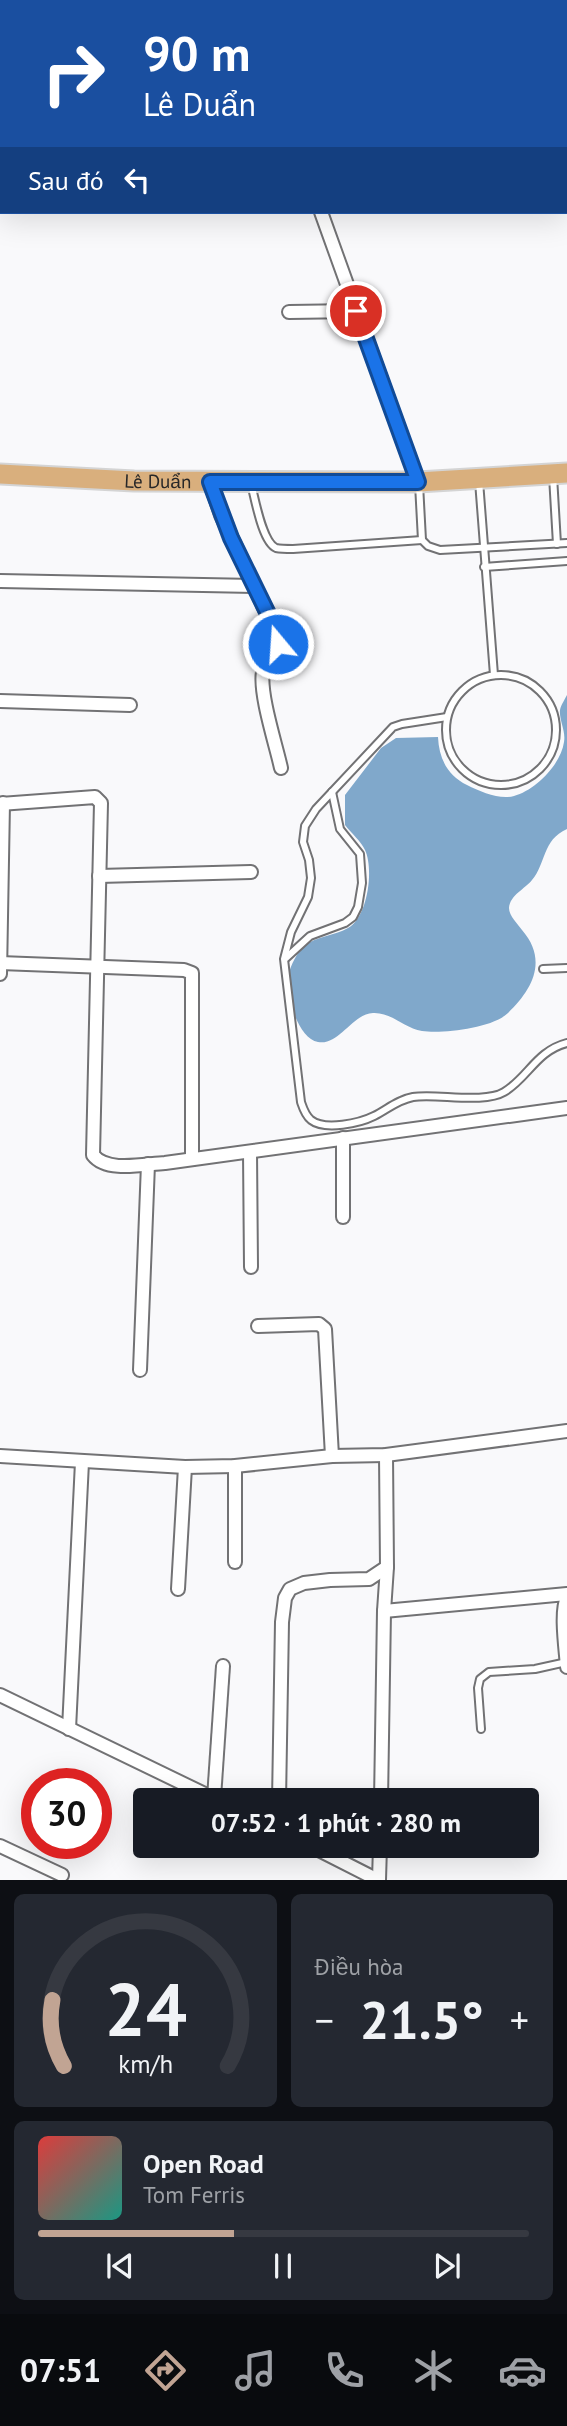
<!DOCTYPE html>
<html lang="vi">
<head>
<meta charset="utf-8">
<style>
	:root { --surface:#171b24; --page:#242831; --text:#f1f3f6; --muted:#9ea1a6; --line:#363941; --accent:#c1a493 }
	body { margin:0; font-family:"PT Sans",sans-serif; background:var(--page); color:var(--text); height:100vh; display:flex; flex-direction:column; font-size:26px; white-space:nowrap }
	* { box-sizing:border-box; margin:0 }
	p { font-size:23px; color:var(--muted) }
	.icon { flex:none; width:38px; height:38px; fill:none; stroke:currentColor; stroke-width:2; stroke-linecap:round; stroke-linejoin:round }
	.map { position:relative; height:1880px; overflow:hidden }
	.sheet { display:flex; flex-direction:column; gap:14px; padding:14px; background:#0d0f14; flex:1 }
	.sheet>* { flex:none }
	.guide { position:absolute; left:0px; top:0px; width:567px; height:214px; box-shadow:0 7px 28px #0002; background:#1a4fa0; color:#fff; overflow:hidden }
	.speed { position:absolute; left:21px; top:1768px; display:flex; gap:14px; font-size:35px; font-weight:700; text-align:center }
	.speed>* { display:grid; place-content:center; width:91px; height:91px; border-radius:50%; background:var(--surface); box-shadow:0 7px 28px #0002; line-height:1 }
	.speed .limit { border:10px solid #d22; background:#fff; color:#111 }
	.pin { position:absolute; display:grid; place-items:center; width:60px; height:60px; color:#fff; margin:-30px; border:4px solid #fff; border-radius:50%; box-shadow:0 2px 7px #0007 }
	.me { position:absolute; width:77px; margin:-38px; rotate:342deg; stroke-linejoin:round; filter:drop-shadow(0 0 5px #0008) }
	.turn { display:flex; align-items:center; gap:24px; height:147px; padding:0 28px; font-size:32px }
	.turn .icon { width:91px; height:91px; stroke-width:2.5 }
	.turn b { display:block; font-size:49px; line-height:60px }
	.then { display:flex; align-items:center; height:66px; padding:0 28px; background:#0003; gap:14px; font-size:26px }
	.big { font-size:52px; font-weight:700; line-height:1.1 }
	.sheet .card { flex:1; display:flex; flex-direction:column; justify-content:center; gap:10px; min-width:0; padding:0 24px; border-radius:10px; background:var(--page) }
	.sheet .dial { align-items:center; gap:0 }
	.dial svg { height:182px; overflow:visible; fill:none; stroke:var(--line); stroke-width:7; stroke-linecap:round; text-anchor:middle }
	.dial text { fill:var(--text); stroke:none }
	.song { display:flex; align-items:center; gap:21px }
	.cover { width:84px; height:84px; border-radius:10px; background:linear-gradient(135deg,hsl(0 70% 55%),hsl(170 70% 35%)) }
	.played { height:7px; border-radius:4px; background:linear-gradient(90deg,var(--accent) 40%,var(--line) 40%) }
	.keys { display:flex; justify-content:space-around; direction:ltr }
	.heat { display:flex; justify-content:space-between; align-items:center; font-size:38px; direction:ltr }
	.sheet .tiles { flex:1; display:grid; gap:14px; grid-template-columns:1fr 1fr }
	.card:last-child { grid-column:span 2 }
	.trip { position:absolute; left:133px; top:1788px; width:406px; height:70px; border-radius:7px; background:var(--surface); box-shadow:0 7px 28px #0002; font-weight:700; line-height:70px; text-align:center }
	.menu { display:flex; height:112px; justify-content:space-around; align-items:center; background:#090b0e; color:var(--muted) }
	.menu .icon { width:49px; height:49px }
	.menu .active { color:var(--accent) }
	.menu b { font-size:32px; color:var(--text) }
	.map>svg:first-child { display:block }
</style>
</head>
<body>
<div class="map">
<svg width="567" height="1880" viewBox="0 0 567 1880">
	<rect width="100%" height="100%" fill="#f9f9fb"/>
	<path fill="#f0f0fa" d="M358,0H567V168H565V2H358Z"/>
	<path fill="#80a8cb" d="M567,695V829C542,840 546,864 532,880C525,889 510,895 509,908C509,916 518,924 522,930C548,960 533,989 508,1013C493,1028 443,1034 422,1031C404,1028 391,1012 373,1013C352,1014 339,1046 318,1042C297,1038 285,993 289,974C290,966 298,951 304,946C317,936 334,936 348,928C368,917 374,869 365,850C361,841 351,833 345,825V795L381,748L396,738L438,737C439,759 448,776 467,785C481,792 500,800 514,796C536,790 561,764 564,742C566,731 559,720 560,710C561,705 565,699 567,695Z"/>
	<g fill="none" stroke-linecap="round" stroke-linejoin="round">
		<g stroke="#727274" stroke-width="10">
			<g id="service">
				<path d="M553,476L557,544"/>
				<path d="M479,481L494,675"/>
				<path d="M251,484C255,498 262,542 276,548C281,549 288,549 293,549L422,540"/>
				<path d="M419,484L422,540L428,546L440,550L567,543"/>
				<path d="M484,567L567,561"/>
				<circle cx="501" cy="730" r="55"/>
				<path d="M447,717L402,724L393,727L316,809L305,826L303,842L309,860L311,878L308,897L291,932L284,959L301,1102C303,1108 305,1115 311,1120C325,1131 360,1123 374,1116C388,1109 397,1100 413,1097C435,1093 484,1104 504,1092C528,1078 536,1051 567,1043"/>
				<path d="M286,958L310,936L345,923L353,917L358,907L362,883L360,854L340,829L332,792"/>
				<path d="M543,969L567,968"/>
				<path d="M481,1729L478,1688L480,1679L489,1672L535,1669L567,1662"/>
			</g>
		</g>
		<g stroke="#727274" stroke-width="16">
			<g id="minor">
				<path d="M246,0V2"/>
				<path d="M0,177H2"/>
				<path d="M565,197H567"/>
				<path d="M321,212L418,482"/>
				<path d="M289,312L356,311"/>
				<path d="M210,482L221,515L276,633C279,654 266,654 263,672C259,693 276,745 281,768"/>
				<path d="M0,581L254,586"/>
				<path d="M0,701L130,705"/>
				<path d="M0,804L95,797L101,803L93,1155C107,1173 144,1164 165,1163L567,1108"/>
				<path d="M99,876L251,872"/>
				<path d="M0,963L184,970L192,973V1159"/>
				<path d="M0,974L3,803"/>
				<path d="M250,1152L251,1267"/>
				<path d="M343,1217V1138"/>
				<path d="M258,1326L319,1324L325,1329L332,1456"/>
				<path d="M140,1370L148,1164"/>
				<path d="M0,1456L185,1467L235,1466L332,1456L386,1455L567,1431"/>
				<path d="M235,1466V1562"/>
				<path d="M178,1589L185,1467"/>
				<path d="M567,1598C560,1611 566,1651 567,1667"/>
				<path d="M384,1611L567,1594"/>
				<path d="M0,1695L219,1801"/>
				<path d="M69,1729L82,1462"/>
				<path d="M214,1798L223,1666"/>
				<path d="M279,1801L282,1622L285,1598L290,1589L304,1583L330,1580L369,1579L387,1567"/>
				<path d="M381,1801L384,1611L387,1567L386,1455"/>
				<path d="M0,1846L62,1875"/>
				<path d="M311,1846L378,1880"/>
				<path d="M379,1880L380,1846"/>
			</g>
		</g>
		<g stroke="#d4d4d4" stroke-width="23">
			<g id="primary">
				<path id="s1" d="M0,474L134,481L418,482L567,473"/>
			</g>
		</g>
		<use href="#service" stroke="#fff" stroke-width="6"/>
		<use href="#minor" stroke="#fff" stroke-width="12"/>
		<use href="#primary" stroke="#d9af7d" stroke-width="19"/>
	</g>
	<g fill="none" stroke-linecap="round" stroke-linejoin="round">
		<g stroke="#114b97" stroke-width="18">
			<path id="route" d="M278,644L272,622L231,538L210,482H418L356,311"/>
		</g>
		<use href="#route" stroke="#1a73e8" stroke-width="12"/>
	</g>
	<g text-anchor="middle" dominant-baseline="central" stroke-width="6" stroke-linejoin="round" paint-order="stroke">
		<g font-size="19" fill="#272728" stroke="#f9f9fb">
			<text stroke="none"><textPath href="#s1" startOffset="158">Lê Duẩn</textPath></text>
		</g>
	</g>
</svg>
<div class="speed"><div class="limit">30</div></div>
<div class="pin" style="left:356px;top:311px;background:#d93025"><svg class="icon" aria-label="arrive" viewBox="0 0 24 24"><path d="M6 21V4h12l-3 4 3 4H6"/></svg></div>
<svg class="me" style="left:278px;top:644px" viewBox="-20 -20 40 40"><circle r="17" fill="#1a73e8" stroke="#fff" stroke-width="3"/><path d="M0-11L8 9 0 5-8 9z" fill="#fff"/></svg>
<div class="trip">07:52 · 1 phút · 280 m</div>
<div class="guide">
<div class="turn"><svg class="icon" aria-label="right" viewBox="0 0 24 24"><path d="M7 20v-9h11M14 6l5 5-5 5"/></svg><div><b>90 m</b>Lê Duẩn</div></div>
<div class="then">Sau đó<svg class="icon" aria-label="left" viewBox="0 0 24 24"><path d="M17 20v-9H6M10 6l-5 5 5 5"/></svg></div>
</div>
</div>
<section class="sheet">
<div class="tiles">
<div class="card dial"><svg viewBox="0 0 100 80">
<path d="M14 69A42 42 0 1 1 86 69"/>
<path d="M14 69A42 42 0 0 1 9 40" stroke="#c1a493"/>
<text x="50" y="56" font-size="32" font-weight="700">24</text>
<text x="50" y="72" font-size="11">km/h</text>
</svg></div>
<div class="card"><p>Điều hòa</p>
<div class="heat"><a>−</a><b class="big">21.5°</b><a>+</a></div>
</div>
<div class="card">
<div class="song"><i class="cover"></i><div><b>Open Road</b><p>Tom Ferris</p></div></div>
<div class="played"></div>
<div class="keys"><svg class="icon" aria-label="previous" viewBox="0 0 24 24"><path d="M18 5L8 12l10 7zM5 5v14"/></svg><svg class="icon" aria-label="pause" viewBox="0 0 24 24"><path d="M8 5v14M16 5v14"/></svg><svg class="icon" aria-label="next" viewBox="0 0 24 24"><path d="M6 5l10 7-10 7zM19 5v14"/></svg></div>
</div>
</div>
</section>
<nav class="menu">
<b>07:51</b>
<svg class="icon active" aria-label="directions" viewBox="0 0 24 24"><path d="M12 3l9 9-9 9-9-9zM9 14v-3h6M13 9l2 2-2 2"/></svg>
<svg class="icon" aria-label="music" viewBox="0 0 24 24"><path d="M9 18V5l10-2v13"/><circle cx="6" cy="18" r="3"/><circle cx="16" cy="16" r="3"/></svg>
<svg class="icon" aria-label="phone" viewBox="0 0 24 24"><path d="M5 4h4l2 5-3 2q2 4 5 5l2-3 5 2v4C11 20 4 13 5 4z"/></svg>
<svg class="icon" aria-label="climate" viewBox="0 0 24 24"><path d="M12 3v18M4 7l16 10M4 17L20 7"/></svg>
<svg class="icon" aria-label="car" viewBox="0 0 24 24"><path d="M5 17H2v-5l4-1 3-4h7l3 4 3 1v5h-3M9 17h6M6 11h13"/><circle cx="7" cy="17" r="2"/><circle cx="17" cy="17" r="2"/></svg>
</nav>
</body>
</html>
